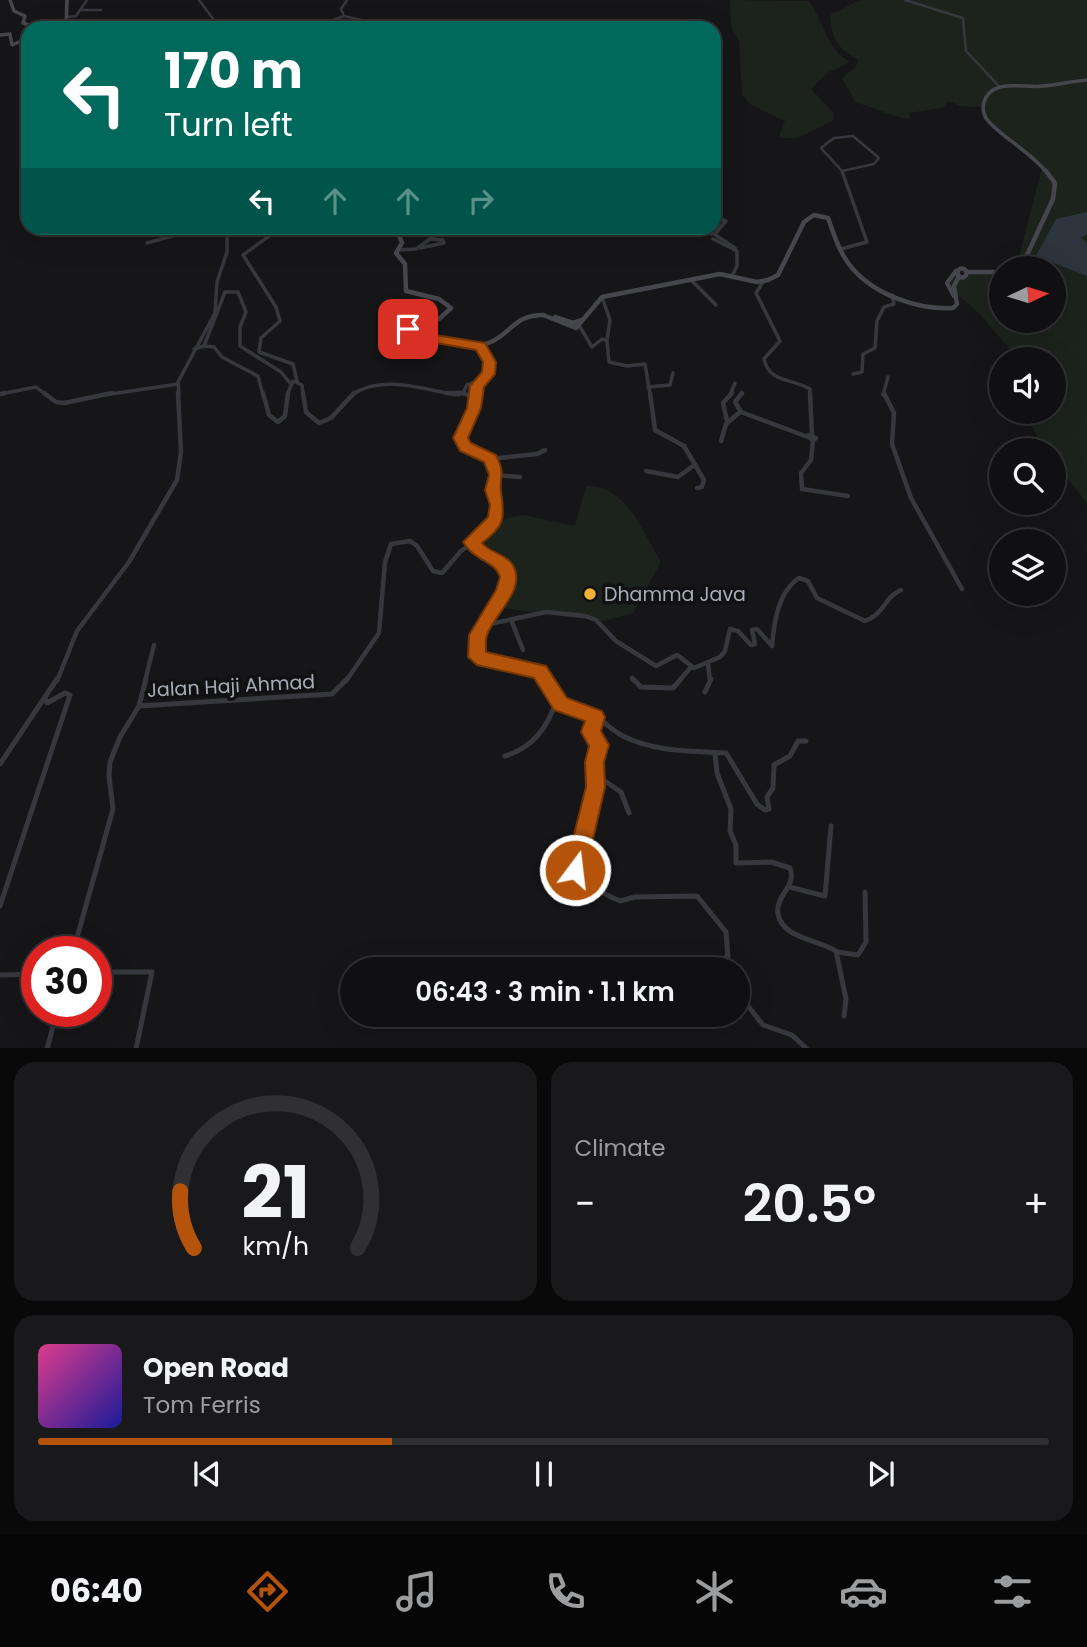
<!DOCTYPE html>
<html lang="en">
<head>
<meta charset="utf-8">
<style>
	:root { --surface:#101012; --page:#19191b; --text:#f1f3f6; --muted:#9c9d9f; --line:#303032; --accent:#b45309 }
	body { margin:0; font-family:Poppins,sans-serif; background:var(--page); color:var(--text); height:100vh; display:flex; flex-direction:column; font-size:26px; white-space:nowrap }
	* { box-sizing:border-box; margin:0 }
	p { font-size:23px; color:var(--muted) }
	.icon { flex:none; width:38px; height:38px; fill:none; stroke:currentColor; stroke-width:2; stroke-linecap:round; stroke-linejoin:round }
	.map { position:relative; height:1048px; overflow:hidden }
	.sheet { display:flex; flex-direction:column; gap:14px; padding:14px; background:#09090a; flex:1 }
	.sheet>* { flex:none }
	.banner { position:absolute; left:21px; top:21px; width:700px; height:214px; border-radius:21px; box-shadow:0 7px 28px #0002,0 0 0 2px var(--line); background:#00695c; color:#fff; overflow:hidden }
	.needle { width:46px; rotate:86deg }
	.buttons { position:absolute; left:989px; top:256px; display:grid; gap:14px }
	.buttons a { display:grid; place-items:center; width:77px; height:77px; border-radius:50%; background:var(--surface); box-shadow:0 7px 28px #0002,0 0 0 2px var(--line); font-size:35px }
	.speed { position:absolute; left:21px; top:936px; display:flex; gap:14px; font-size:35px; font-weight:700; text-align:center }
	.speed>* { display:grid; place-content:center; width:91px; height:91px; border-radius:50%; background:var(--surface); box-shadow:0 7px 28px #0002,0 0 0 2px var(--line); line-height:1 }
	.speed .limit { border:10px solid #d22; background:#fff; color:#111 }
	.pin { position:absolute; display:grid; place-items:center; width:60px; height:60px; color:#fff; margin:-30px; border-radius:14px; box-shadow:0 4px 10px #0006 }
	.me { position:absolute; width:77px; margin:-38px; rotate:15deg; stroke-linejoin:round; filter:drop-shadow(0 0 5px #0008) }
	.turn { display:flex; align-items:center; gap:24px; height:147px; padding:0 28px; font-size:32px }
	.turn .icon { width:91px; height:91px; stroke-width:2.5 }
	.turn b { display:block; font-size:49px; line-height:60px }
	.lanes { display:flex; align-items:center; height:66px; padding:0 28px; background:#0003; justify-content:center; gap:35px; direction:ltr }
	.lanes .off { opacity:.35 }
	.big { font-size:52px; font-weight:600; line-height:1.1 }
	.sheet .widget { flex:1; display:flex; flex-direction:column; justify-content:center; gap:10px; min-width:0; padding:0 24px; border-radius:21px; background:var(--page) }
	.sheet .dial { align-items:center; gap:0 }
	.dial svg { height:182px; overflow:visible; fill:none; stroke:var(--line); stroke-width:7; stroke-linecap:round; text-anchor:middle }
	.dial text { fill:var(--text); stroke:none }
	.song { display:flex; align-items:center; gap:21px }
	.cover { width:84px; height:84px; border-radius:10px; background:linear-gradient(135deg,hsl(330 70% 55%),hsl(240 70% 35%)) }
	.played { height:7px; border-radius:4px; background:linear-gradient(90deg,var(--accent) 35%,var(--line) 35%) }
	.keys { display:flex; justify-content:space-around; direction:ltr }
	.heat { display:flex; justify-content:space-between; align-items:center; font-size:38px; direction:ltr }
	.sheet .tiles { flex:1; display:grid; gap:14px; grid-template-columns:1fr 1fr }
	.widget:last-child { grid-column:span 2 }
	.trip { position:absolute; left:340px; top:957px; width:410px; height:70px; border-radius:35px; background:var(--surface); box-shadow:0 7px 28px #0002,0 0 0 2px var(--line); font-weight:600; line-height:70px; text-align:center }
	.menu { display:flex; height:112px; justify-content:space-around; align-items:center; background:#060607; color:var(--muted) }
	.menu .icon { width:49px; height:49px }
	.menu .active { color:var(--accent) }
	.menu b { font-size:32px; color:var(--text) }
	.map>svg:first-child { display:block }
</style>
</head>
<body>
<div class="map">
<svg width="1087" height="1049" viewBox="0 0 1087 1049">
	<rect width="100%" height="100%" fill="#161618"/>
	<g fill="#1c231d">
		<path d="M730,0L809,1C825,22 824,47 850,62L829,72L811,89L834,113L833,121L797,138H781L779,136L785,121L753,106L742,95L739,42L731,26Z"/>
		<path d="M862,0H1087V503L1054,462V450H1044L1024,411H1054V359H1018L980,314L951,289V280L970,273H1001V320H1054V268H1016L1042,168L982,118L981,107L960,106L949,101L942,108L909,113L910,119C890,117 876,107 856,103L842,78L856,67L858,60C835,45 832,40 830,13C842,12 850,3 862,0Z"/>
		<path d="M586,486C626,484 643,533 661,562L633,613L603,621L503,608L516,571L503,554L481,543L506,518L523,515L575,526Z"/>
	</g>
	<path fill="#2c353c" d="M1087,212V234L1081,238L1087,243V276L1036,256L1056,219Z"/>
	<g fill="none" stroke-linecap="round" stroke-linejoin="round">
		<g stroke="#37383d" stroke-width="2.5">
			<path d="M199,0L217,24"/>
			<path d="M905,0L963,18L966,51L999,86"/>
			<path d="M82,10H101"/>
			<path d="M344,16L383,25"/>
			<path d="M69,17L76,16L87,0"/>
			<path d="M159,28L186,25L203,28"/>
			<path d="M310,28L344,16L341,9L347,0"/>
			<path d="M422,28L437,24L444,26"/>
			<path d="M853,136L879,158L874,164L842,171L821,148L834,138Z"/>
		</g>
		<g stroke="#37383d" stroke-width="3.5">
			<path d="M714,217L726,221L715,234"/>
			<path d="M76,228L119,232L156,228"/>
			<path d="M257,228L271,230L272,234L243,255L276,307L280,321L261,338L259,352L293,364L297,381"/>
			<path d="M676,229L714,234L735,248"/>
			<path d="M713,239L737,251V266L732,276"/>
			<path d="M147,243L201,228"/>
			<path d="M420,248L444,243L443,240L430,239"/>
			<path d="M841,249L867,242L842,171"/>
			<path d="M398,250L416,249L437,234L474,228"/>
			<path d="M692,281L716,305"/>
			<path d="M763,282L756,293L780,341L764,359C769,383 792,378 810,389V395"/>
			<path d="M602,297L610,320L607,340"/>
			<path d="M580,327L592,347L602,339L607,341L609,362L627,366L645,364L650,395"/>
			<path d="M204,346L214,347L222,357L258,376L263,395"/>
			<path d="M194,349L204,346L225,292H238L246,312L240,327V346L281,372L290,383"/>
			<path d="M853,374L862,372L863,354L875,348L877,321L884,307L894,304L892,295"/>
			<path d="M648,387L670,385L673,373"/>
			<path d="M0,394L36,387L46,395"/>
			<path d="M104,395L178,384"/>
			<path d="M179,395L178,382L215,313L217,282L227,252V228"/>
			<path d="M287,395L293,381L302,385L303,395"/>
			<path d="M352,395C380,374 424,389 455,395"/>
			<path d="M458,395L463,393"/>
			<path d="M467,395L463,393L467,385L478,381"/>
			<path d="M476,395L477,385L490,370V362L480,346"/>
			<path d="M730,395L735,383"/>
			<path d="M883,395L888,377"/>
		</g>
		<g stroke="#37383d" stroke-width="4.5">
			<path d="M44,393L56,402L64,403L112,393"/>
			<path d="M263,393L269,415L278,422L285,416L288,393"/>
			<path d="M303,393L306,412L319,423L331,418L354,393"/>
			<path d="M446,393H463"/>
			<path d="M463,393L476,398"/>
			<path d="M650,393L655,430L684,446L704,480L702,487L697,488"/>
			<path d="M742,393L735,402L741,412L808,437"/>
			<path d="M810,393L812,435"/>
			<path d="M884,393L894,413L892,444L911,498L962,589"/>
			<path d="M0,394L5,393"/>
			<path d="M727,421L723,403L732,393"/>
			<path d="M808,435L816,438L813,441Z"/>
			<path d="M721,441L726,424L740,412"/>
			<path d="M813,441L811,460L801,473L802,489L848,496"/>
			<path d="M490,459L537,454L545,450"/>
			<path d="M646,471L678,477L693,466"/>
			<path d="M496,475L520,477"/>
			<path d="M471,542L508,572L504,592L486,617L490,624L546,612L585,616L596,620L616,641L656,666L677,655L694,668L720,657L725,651L730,629L738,631L751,645L755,644L752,630L757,629L772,646C774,622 778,592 799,578L808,581L817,598L865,621C885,614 884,597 901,590"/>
			<path d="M486,617L476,638L477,657L540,672L546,681"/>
			<path d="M512,622L523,650"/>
			<path d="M708,664L710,681"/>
			<path d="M632,678L635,681"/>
			<path d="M57,681L77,631L129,562L177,480L181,452L178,393"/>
			<path d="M145,681L154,645"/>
			<path d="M346,681L379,633L385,562L391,544L410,541L417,546L433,571L442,573L461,551L489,530L498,510L493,490L495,466C486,454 470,452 461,440L474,408L476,393"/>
			<path d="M679,681L691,667"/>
		</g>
		<g stroke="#37383d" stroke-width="5">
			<path d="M146,679L139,706L332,694L347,679"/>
			<path d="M545,679L561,704L595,717L591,732L599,745L591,814L575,866C583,883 603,894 620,901L635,897L697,896L726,932L729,970"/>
			<path d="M633,679L641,687L673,688L681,679"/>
			<path d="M705,692L711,679"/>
			<path d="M596,717C606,723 613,731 623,736C654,752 692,751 726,753L757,804L765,810L769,809L767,797L773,788L774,765L790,756L798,741H806"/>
			<path d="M715,754L717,773L731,809L730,831L736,845V863L771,862L790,868C797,887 775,895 778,914C782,938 819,940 836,951L846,999L844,1016"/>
			<path d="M505,756C532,748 548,727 556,701"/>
			<path d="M0,764L57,679"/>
			<path d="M596,775L621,792L629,813"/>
			<path d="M789,887L825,896L831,826"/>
			<path d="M0,906L70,695L65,693L47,703L46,700"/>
			<path d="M73,952L113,809L109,776L110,762L120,737L139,706"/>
			<path d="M837,952L858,955L866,942L865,892"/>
			<path d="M717,970L727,956"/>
			<path d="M96,972H152L136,1049"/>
			<path d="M0,975L37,974"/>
			<path d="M737,992L763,1025L792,1035L807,1049"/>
			<path d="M47,1049L57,1012"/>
		</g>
		<g stroke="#45474d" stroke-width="3.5">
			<path d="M10,0L14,11L25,16L23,23L38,28"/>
			<path d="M66,28L67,0"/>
			<path d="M202,28L217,24L243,28"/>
			<path d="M0,35L10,34L12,45L28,38"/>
			<path d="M1047,173C1031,152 1007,141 989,122C984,117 982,109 984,102C992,77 1025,89 1043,86C1058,85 1072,81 1087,80"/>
		</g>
		<g stroke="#45474d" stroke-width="4.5">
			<path d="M410,228L399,235L402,243L396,253L405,264L406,291L439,299L451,308L439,319L410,328L409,333C427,339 474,350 491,342C514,331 514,315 544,315"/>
			<path d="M1021,268L1053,199L1055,183L1046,171"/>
			<circle cx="962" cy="273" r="4.5"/>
			<path d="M967,272H1001"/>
			<path d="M954,296L947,283L956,271"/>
			<path d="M543,315L576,328L602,297L720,274L757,282L768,280L778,275L804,222L814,215L828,218C834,235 840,254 852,268C875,295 918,310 953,308L957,304L954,286L959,276"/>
			<path d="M555,317L573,323L582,320"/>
		</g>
	</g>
	<path fill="#b45309" stroke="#753606" stroke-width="2" d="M408,324L417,332L485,343L496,362L495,374L484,387L481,408L468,438L471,443L496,455C506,475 499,475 501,492C505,518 505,526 482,543C490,553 505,553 513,565C527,590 494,614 487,635C485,640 486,647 486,652L546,666L567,698L602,711L605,717L601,731L609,745L604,762L605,787L586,870L583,877L575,881L568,877L565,870L586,787L585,762L589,746L581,732L585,721L554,710L534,678L477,665L468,657L469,635L496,590L500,577C495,561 474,561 463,542L488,517L490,505L485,490L489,475L484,462L460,451L453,438L467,408L470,386L482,372L483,362L476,350L408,338L402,329Z"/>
	<circle fill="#f2b134" stroke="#111113" stroke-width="2.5" cx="590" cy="594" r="7"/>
	<g text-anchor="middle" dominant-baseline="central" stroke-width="7" stroke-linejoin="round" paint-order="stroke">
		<g font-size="19" fill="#a8adb8" stroke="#111113" text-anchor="start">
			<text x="604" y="594">Dhamma Java</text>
		</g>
		<g font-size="19" fill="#a8adb8" stroke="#111113">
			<text transform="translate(231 686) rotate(-3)">Jalan Haji Ahmad</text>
		</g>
	</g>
</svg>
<div class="buttons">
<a><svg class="needle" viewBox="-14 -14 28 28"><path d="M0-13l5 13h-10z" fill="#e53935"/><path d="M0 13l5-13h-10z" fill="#9c9d9f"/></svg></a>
<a><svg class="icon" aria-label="sound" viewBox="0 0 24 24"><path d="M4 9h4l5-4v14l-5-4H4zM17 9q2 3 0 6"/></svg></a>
<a><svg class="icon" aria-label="search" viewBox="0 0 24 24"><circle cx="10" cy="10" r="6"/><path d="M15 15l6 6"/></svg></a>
<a><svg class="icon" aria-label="layers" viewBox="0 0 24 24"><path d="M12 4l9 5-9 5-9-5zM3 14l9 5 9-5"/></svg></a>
</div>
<div class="speed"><div class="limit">30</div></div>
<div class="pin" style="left:408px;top:329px;background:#d93025"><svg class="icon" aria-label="arrive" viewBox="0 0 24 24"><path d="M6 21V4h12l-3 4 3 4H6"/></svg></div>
<svg class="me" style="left:575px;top:870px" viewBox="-20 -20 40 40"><circle r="17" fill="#b45309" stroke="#fff" stroke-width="3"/><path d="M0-11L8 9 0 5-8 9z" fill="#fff"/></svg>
<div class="trip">06:43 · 3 min · 1.1 km</div>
<div class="banner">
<div class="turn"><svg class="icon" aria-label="left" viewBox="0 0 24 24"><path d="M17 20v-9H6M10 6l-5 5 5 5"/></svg><div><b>170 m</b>Turn left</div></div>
<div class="lanes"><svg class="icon" aria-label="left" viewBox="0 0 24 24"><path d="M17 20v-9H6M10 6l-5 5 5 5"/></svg><svg class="icon off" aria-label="ahead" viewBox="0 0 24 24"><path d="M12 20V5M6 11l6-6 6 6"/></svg><svg class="icon off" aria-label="ahead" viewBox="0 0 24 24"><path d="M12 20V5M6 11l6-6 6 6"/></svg><svg class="icon off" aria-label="right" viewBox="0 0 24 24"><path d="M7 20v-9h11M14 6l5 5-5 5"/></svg></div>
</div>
</div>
<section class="sheet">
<div class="tiles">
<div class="widget dial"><svg viewBox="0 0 100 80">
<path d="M14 69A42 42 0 1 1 86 69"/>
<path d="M14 69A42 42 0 0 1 8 44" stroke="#b45309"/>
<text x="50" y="56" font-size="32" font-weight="700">21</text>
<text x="50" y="72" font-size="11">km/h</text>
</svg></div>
<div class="widget"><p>Climate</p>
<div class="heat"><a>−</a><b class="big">20.5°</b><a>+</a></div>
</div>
<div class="widget">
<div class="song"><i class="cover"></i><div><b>Open Road</b><p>Tom Ferris</p></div></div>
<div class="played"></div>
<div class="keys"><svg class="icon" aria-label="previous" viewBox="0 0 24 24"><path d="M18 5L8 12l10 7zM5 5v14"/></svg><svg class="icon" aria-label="pause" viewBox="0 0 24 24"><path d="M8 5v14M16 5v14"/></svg><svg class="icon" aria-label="next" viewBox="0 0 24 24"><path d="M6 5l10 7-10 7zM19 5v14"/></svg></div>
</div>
</div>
</section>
<nav class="menu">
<b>06:40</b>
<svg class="icon active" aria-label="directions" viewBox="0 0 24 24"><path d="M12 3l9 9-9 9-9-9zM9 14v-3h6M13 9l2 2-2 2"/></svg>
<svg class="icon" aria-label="music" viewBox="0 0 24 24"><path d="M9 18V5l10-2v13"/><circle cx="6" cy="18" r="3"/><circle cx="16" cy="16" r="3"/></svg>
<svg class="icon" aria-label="phone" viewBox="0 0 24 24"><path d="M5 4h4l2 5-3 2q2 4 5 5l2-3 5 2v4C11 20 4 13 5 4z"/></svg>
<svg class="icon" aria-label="climate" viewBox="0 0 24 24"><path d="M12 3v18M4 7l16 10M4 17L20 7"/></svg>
<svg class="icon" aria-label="car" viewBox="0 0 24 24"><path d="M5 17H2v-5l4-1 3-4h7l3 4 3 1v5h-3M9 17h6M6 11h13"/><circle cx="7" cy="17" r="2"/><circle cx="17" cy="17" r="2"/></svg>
<svg class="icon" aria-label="filters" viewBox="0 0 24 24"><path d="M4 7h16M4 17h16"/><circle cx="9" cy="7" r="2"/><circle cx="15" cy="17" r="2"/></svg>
</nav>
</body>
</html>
